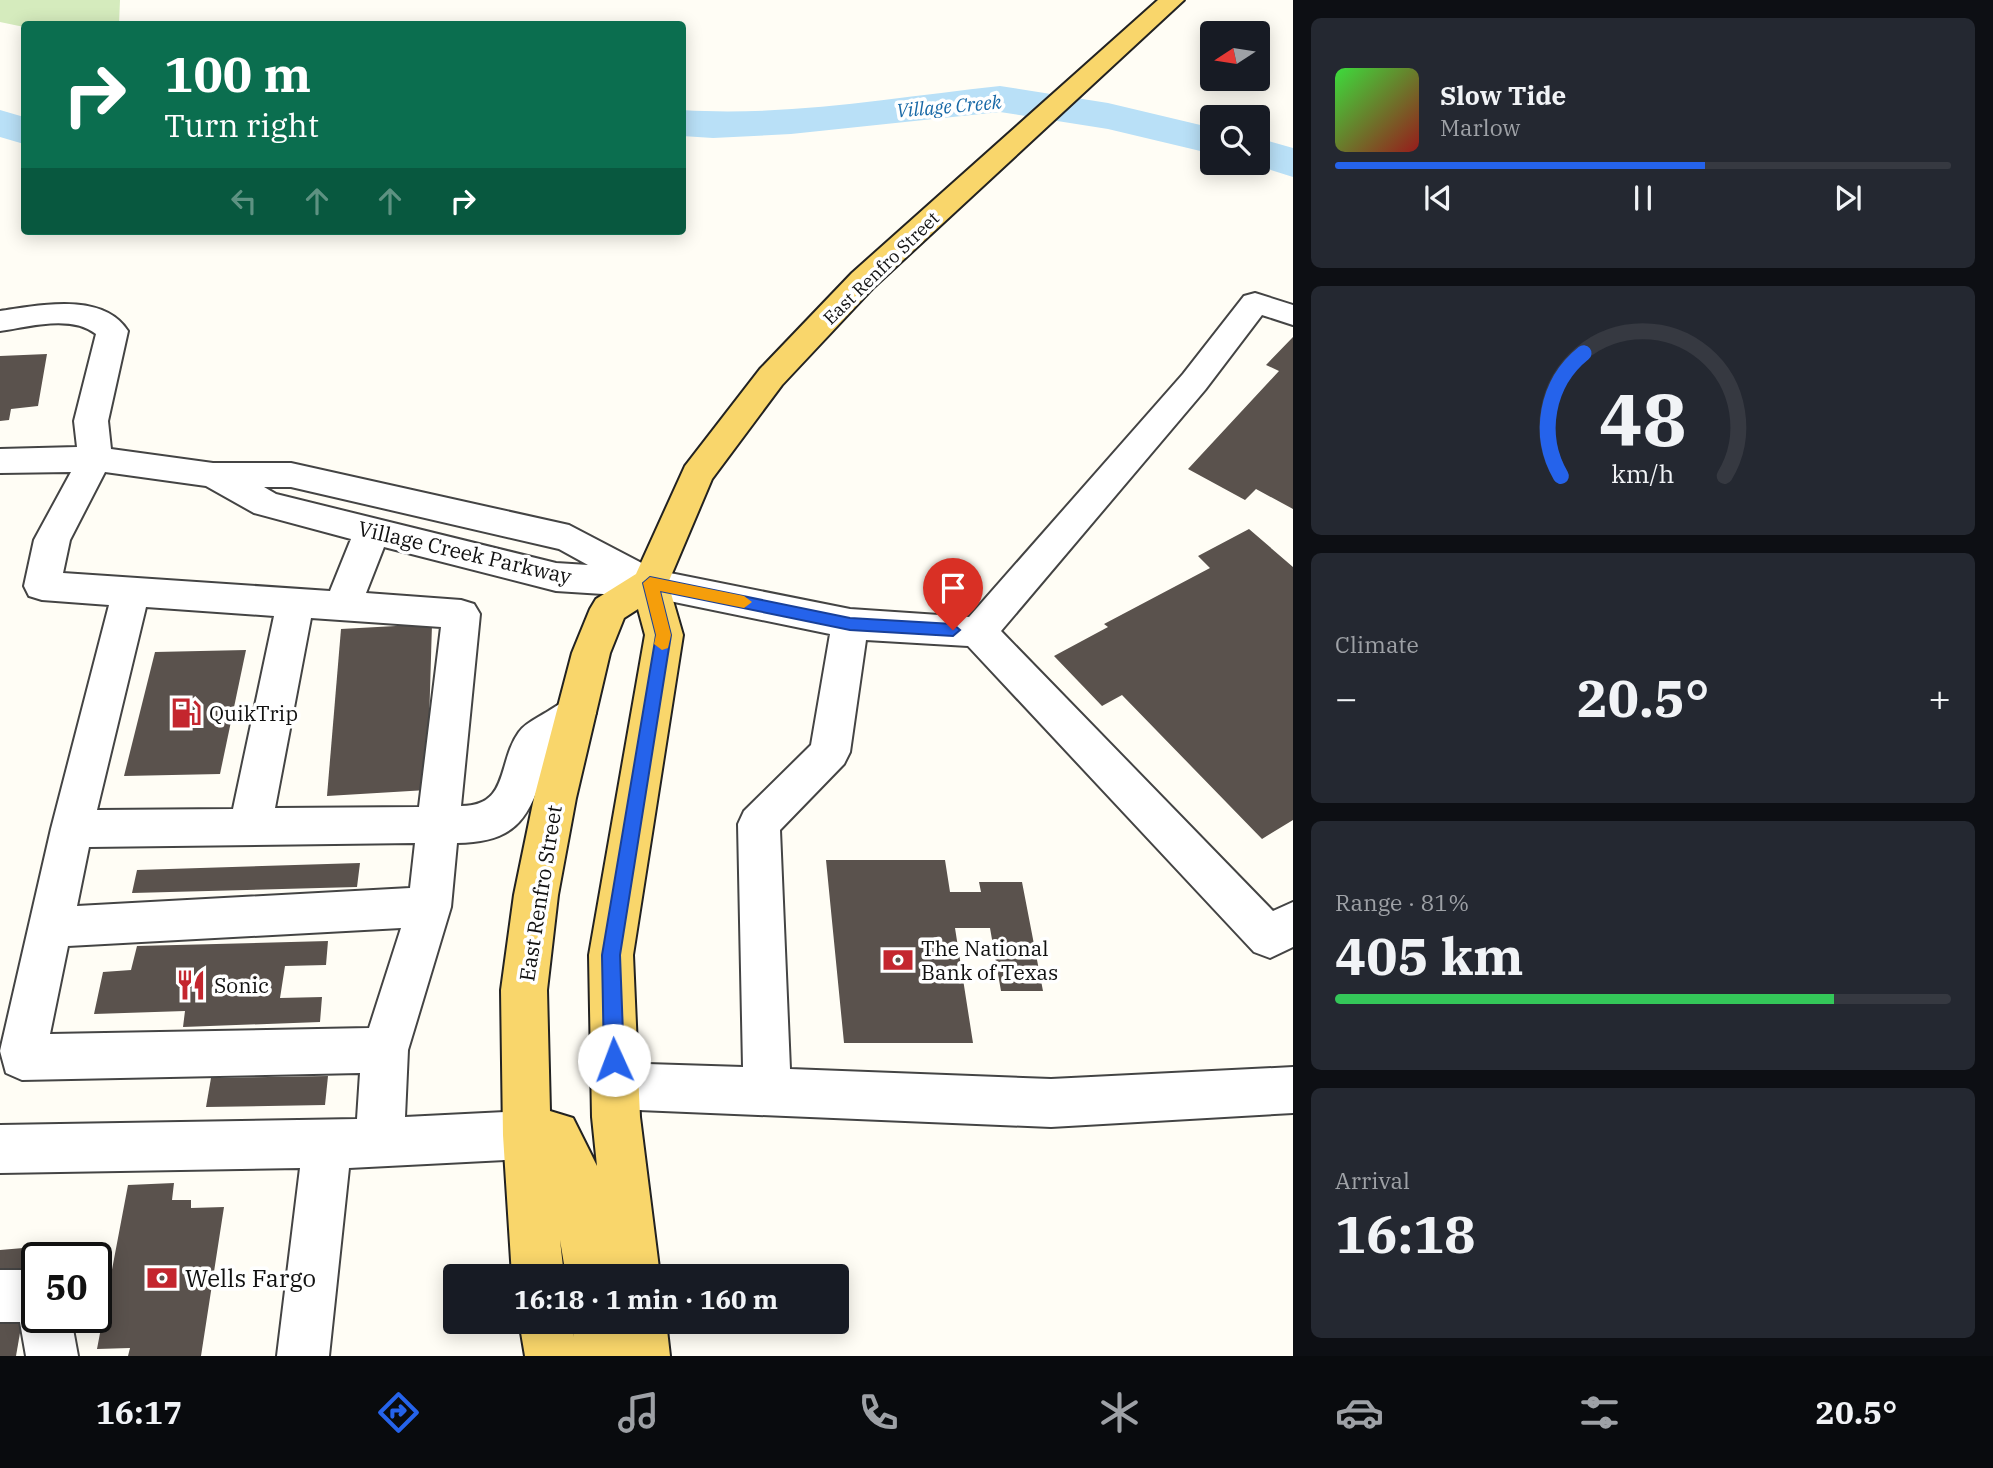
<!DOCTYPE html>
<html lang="en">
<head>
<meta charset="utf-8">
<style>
	:root { --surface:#171b24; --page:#242831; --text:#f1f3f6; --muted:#9ea1a6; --line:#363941; --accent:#2563eb }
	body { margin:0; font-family:"IBM Plex Serif",serif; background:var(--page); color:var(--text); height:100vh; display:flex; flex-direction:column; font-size:26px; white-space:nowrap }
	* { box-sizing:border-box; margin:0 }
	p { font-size:23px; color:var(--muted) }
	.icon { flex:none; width:38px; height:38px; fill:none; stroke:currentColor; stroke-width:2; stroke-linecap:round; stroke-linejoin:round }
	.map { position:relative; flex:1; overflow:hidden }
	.drawer { display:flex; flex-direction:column; gap:18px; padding:18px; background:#0d0f14; width:700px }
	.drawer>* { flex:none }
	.guide { position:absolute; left:21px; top:21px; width:665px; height:214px; border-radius:7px; box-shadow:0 4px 18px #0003; background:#0b6e4f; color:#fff; overflow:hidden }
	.needle { width:46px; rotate:258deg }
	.tools { position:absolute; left:1200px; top:21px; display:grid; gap:14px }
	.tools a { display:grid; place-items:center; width:70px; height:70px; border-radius:7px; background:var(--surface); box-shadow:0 4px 18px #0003; font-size:35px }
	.speed { position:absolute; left:21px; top:1242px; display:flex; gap:14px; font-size:35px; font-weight:700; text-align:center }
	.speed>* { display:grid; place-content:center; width:91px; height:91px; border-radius:50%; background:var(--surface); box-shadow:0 4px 18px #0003; line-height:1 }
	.speed .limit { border:4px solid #111; border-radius:10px; background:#fff; color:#111 }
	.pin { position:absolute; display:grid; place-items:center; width:60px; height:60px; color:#fff; margin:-72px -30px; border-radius:50% 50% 50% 0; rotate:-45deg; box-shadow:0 0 7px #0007 }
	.pin .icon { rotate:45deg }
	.me { position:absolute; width:77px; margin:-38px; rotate:358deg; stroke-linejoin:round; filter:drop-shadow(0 0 5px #0008) }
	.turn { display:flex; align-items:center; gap:24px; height:147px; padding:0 28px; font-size:32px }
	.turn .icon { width:91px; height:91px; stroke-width:2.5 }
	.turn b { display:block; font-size:49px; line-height:60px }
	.lanes { display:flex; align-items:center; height:66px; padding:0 28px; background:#0003; justify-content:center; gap:35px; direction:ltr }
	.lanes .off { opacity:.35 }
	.big { font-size:52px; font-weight:700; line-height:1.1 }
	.drawer .card { flex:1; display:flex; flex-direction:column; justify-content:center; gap:10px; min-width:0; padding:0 24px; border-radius:10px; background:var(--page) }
	.drawer .dial { align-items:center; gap:0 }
	.dial svg { height:182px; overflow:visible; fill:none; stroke:var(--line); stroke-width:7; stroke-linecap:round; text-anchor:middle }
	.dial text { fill:var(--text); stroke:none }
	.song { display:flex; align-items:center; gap:21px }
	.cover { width:84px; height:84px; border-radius:10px; background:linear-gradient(135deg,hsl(120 70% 55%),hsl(0 70% 35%)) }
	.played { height:7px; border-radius:4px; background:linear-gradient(90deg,var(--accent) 60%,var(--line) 60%) }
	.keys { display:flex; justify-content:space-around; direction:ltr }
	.heat { display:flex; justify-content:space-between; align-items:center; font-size:38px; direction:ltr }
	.charge { height:10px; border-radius:5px; background:linear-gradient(90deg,#34c759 81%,var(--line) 0) }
	.trip { position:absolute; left:443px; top:1264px; width:406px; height:70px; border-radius:7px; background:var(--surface); box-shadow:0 4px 18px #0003; font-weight:700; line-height:70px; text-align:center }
	.dock { display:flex; height:112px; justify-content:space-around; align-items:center; background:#090b0e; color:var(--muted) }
	.dock .icon { width:49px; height:49px }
	.dock .on { color:var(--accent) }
	.dock b { font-size:32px; color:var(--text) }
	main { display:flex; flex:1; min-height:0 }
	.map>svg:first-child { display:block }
</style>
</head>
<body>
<main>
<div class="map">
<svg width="1293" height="1356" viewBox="0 0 1293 1356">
	<rect width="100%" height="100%" fill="#fffdf5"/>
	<path fill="#d5ebbd" d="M0,0H120L119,24H24V27L0,22Z"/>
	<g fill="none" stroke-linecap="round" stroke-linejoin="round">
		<g fill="#b9e0f7" fill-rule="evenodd">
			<path d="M1000,86L1108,103L1213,128V154L1108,129L1000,112L791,134L713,138L682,136V110C788,117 896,97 1000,86Z"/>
			<path d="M0,110L24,117V144L0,137Z"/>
			<path d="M1258,138L1293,148V177L1249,163H1258Z"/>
		</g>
	</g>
	<g fill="#5a524d">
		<path d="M1293,337V509L1256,489L1245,500L1188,469L1279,371L1266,365Z"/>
		<path d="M47,354L38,406L11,409L9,420L0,421V356Z"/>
		<path d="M1249,529L1293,567V820L1262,839L1122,695L1102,706L1054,656L1108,627L1104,624L1210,568L1198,556Z"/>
		<path d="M432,624L427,790L327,796L341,629Z"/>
		<path d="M246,650L220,774L124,776L155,652Z"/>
		<path d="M826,860H945L950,892H981L979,882H1022L1043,991H1001L990,928H955L973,1043H844Z"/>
		<path d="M360,863L357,887L132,893L137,870Z"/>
		<path d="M328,941L326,965L285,966L280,998L322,997L320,1022L183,1027L185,1011L94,1014L103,972L131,970L137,946Z"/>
		<path d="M328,1076L325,1105L206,1107L211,1078Z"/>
		<path d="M174,1183L172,1200H191V1208L224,1207L201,1356H128L130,1348L97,1349L128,1185Z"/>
		<path d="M35,1247L16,1356H0V1250Z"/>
	</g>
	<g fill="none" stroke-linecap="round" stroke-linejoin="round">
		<g stroke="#444" stroke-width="4">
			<g id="minor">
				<path d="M1255,293L1293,305V325L1262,315L1205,390L1001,631L1273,911L1293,902V947L1270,958L1254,952L968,646L866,640L850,752L844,764L780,830L790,1069L1051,1079L1293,1067V1113L1051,1127L615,1109L598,1103L591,1086L598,1069L615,1063L743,1067L738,824L744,811L811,745L830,634L650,597L556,591L384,547L366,593L461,600L474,604L480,614L461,806C510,806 497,762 519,732C525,723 541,716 550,710C565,700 573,696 590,702L596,713C586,733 565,736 551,752C545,759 543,773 540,782C525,828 505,842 457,843L451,907L408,1050L405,1117L527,1111L544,1118L551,1135L544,1152L527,1159L349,1168L329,1356H277L300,1168L0,1173V1125L357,1119L360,1073L22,1080L6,1073L0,1051L51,829L109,605L42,600L29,596L24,586L34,540L71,472L0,473V449L77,447L74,421L96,334C71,314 28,327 0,331V311C38,306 102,291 128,331L108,421L111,449L213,463H291L569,525L655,570L850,609L969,617L1183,374L1244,296ZM105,472L206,486L254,513L351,539L330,591L63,573L70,540ZM264,487H291L559,549L588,565L556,563L276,494ZM146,607L274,616L233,809L97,810ZM311,618L441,627L419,807L275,808ZM415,843L410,888L77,906L89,847ZM401,928L369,1028L50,1034L68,946Z"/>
				<path d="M0,1270H37V1318H71L78,1356H26L20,1322H0Z"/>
			</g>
		</g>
		<g stroke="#222" stroke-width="4">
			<g id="major">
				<path d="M1158,0H1184L874,287L782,385L712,479L668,583L683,635L633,955L640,1117L660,1276H566L560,1240L564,1276H512L503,1135L501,990L514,895L534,798L572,653L590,609L596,599L636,574L685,466L760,369L852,273ZM638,609L645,635L589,955L592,1117L597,1166L573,1118L550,1111L547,990L558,895L576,798L610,653L624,618Z"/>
				<path d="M519,1321H571L574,1337L572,1321H666L670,1356H525Z"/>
			</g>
		</g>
		<use href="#minor" fill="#fff" fill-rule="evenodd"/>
		<use href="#major" fill="#f9d66b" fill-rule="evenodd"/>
	</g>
	<path fill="#2563eb" stroke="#184099" stroke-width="2" d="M650,577L850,618L953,624L960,630L953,636L850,630L660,591L671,635L620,955L624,1060L621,1066L614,1069L607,1066L604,1060L602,955L656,635L643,583Z"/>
	<path fill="#f59e0b" d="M650,577L744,596L752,602L744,608L660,591L671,635L668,648L662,650L654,644L656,635L643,583Z"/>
	<defs>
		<g id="fuel-bare" transform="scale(2.415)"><path d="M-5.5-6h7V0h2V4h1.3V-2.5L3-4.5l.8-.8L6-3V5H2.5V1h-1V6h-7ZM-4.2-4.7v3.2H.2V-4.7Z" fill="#c4262e" stroke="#fff" stroke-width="2.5" paint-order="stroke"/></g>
		<g id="bank-bare" transform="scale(2.415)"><path d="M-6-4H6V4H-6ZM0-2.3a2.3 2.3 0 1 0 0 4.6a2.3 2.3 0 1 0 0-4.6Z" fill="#c4262e" stroke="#fff" stroke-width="2.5" paint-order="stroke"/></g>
		<g id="restaurant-bare" transform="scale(2.415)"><path d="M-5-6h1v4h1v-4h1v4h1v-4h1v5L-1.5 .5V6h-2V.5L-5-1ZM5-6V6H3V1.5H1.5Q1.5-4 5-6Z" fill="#c4262e" stroke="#fff" stroke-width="2.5" paint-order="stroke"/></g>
	</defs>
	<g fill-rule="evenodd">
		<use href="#fuel-bare" x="186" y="713"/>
		<use href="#bank-bare" x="898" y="960"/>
		<use href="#restaurant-bare" x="191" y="985"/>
		<use href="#bank-bare" x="162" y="1278"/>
	</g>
	<g text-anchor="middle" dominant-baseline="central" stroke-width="7" stroke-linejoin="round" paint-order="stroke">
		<g font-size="18" fill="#111" stroke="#fff">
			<text transform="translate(881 268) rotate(-44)">East Renfro Street</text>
		</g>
		<g font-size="19" font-style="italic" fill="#1768a6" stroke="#fff">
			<text transform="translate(949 106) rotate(-5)">Village Creek</text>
		</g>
		<g font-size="21" fill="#111" stroke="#fff">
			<text transform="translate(465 552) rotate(13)">Village Creek Parkway</text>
			<text transform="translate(540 893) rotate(-81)">East Renfro Street</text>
		</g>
		<g font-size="21" fill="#111" stroke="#fff" text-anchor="start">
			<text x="209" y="713">QuikTrip</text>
			<text x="921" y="948">The National<tspan x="921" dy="24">Bank of Texas</tspan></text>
			<text x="214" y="985">Sonic</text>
		</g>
		<g font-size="24" fill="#111" stroke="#fff" text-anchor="start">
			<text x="185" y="1278">Wells Fargo</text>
		</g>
	</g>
</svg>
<div class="tools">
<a><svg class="needle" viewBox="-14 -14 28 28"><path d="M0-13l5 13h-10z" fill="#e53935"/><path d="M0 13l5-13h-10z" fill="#9ea1a6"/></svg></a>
<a><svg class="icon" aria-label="search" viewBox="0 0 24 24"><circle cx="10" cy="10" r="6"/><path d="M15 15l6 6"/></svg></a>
</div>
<div class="speed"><div class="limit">50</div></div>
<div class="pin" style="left:953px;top:630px;background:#d93025"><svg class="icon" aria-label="arrive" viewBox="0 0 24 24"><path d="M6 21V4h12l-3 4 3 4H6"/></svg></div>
<svg class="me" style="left:614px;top:1060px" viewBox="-20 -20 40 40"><circle r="19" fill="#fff"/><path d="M0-13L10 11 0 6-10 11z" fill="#2563eb"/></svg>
<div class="trip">16:18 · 1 min · 160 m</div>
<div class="guide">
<div class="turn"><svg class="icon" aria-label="right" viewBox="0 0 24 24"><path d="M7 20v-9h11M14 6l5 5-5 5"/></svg><div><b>100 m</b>Turn right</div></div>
<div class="lanes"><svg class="icon off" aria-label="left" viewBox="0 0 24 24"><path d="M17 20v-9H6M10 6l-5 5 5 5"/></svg><svg class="icon off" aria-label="ahead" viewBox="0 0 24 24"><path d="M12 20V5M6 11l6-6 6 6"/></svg><svg class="icon off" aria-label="ahead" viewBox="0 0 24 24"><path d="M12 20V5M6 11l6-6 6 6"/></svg><svg class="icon" aria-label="right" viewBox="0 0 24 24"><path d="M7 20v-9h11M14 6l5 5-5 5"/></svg></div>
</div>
</div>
<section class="drawer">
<div class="card">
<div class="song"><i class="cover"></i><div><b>Slow Tide</b><p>Marlow</p></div></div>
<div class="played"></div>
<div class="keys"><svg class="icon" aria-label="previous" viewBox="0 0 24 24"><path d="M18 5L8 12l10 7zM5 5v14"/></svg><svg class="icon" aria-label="pause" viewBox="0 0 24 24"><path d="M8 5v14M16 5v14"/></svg><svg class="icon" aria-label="next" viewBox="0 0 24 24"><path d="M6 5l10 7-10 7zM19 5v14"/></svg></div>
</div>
<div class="card dial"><svg viewBox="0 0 100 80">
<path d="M14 69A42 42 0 1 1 86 69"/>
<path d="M14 69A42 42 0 0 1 24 15" stroke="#2563eb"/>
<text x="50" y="56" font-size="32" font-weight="700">48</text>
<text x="50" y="72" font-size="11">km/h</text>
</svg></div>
<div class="card"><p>Climate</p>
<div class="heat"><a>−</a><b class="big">20.5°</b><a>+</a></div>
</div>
<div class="card"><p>Range · 81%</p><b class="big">405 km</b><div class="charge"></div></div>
<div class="card"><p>Arrival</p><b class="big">16:18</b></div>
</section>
</main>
<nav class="dock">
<b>16:17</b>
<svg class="icon on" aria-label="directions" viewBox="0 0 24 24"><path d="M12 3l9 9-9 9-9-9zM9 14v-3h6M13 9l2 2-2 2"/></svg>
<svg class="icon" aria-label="music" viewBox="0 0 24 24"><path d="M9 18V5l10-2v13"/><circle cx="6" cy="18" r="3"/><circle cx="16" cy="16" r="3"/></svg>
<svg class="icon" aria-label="phone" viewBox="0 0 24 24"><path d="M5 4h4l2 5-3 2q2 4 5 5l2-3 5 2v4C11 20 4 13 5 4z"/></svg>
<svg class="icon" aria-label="climate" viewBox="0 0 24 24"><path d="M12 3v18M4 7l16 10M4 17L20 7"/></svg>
<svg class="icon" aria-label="car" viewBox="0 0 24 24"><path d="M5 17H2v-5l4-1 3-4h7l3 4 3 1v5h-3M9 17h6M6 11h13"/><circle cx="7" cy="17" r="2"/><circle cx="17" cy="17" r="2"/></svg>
<svg class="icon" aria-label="filters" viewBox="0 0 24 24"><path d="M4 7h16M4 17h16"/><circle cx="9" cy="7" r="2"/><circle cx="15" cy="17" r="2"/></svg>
<b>20.5°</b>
</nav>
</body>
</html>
